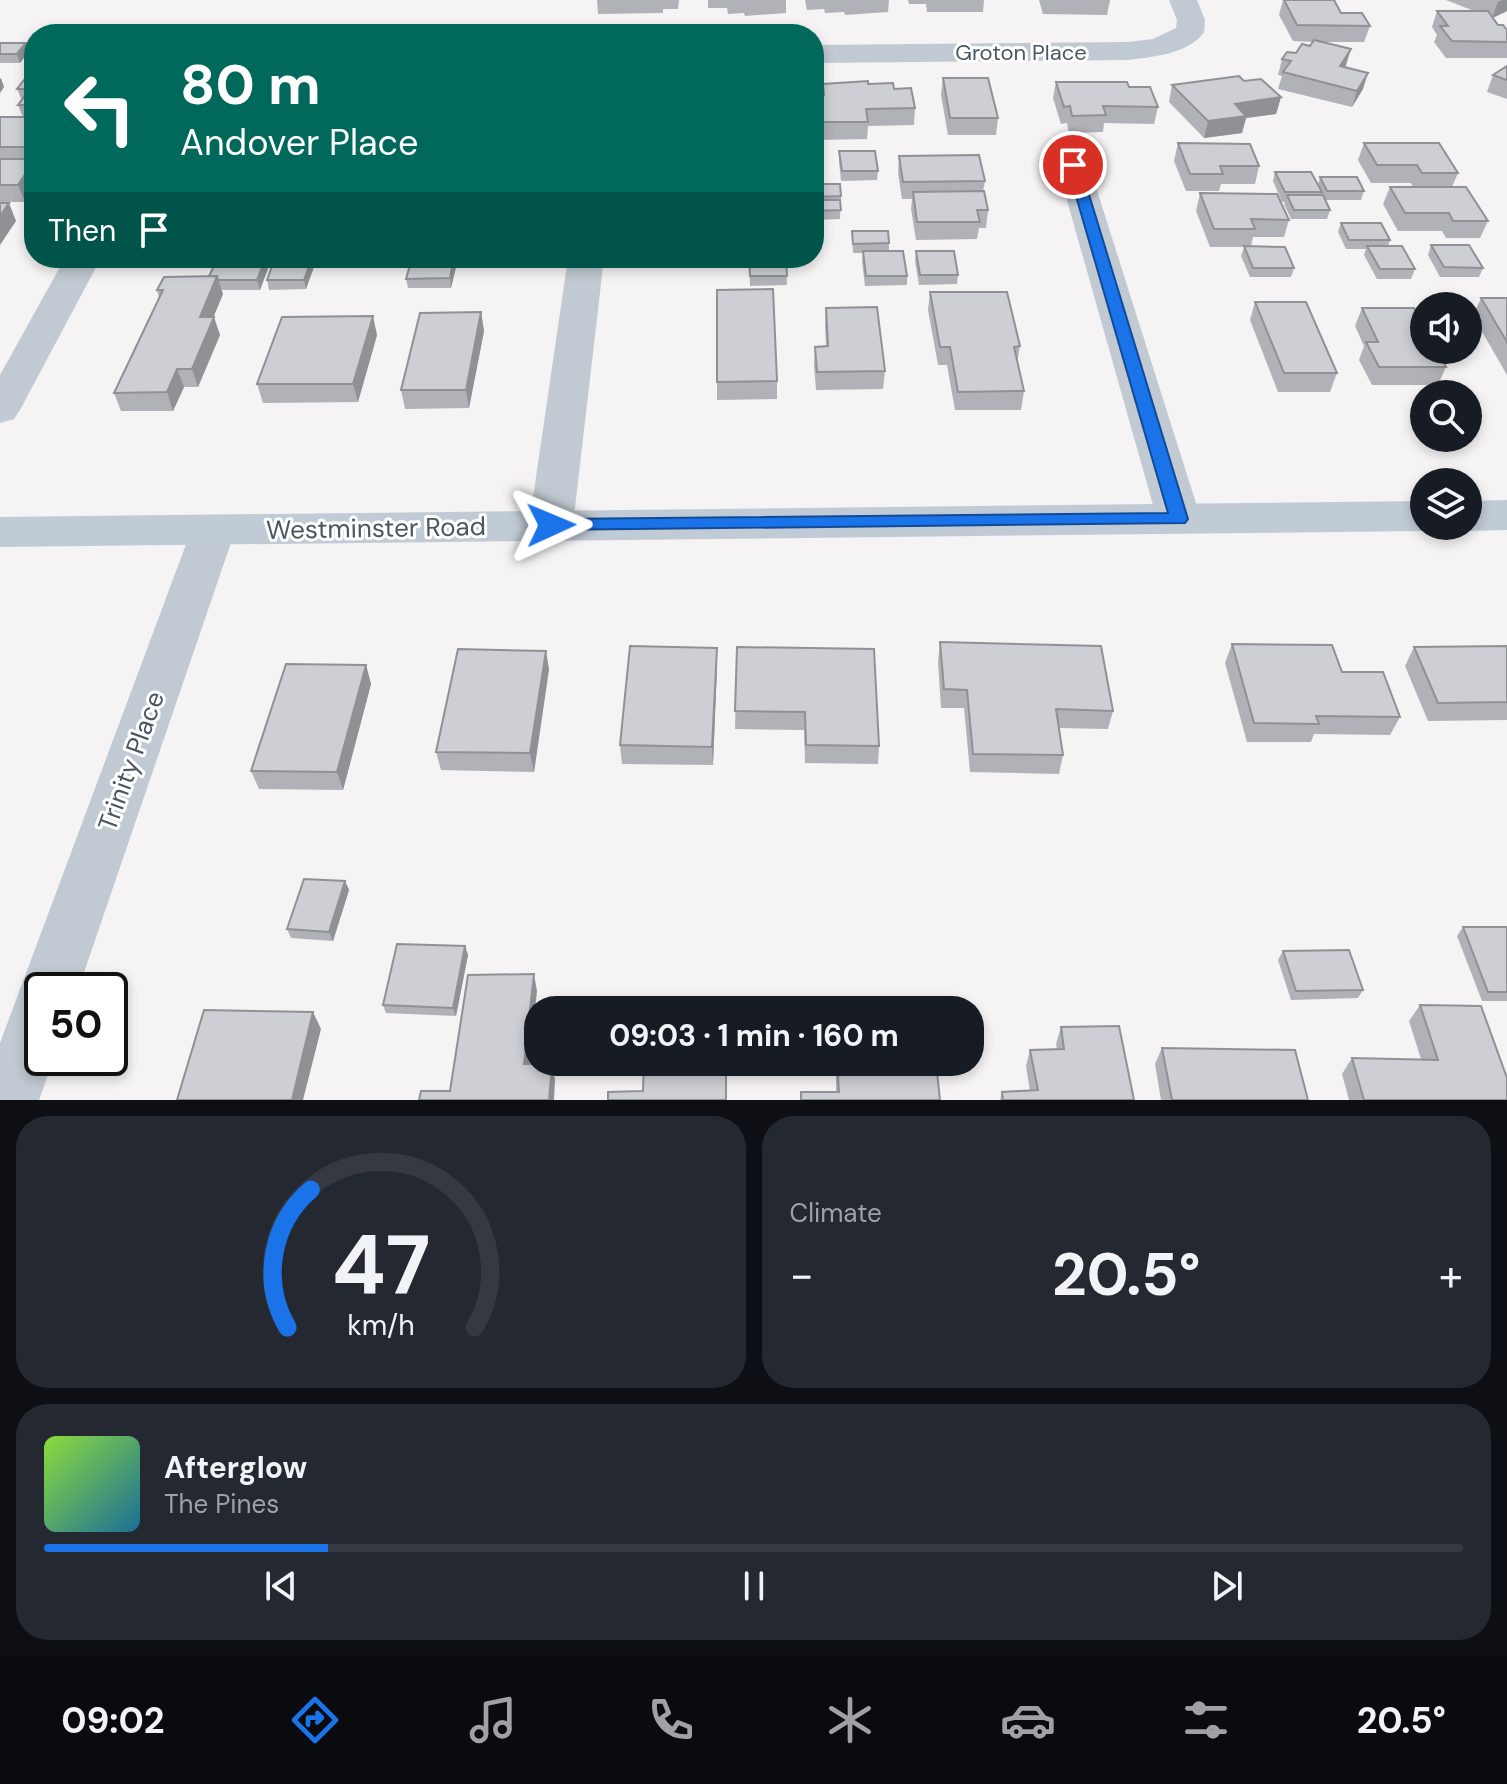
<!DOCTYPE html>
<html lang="en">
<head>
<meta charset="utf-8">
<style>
	:root { --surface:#171b24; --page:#242831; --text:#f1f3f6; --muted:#9ea1a6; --line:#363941; --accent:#1a73e8 }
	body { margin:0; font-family:"DM Sans",sans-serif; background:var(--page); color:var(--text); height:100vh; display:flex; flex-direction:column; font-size:30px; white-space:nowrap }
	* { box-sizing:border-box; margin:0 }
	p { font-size:26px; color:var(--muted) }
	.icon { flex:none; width:44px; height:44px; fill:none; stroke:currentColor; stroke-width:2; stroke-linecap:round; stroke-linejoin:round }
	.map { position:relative; height:1100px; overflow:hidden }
	.drawer { display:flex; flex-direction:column; gap:16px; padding:16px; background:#0d0f14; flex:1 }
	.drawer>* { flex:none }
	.guide { position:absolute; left:24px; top:24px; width:800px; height:244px; border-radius:32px; box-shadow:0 4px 12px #0003; background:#00695c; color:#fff; overflow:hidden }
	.buttons { position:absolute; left:1410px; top:292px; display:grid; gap:16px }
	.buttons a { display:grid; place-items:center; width:72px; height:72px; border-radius:50%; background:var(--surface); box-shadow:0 4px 12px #0003; font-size:40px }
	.speed { position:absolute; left:24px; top:972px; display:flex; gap:16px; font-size:40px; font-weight:700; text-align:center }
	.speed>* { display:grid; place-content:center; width:104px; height:104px; border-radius:50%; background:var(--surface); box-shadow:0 4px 12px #0003; line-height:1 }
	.speed .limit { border:4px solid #111; border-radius:12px; background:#fff; color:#111 }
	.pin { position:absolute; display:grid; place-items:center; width:68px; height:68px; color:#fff; margin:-34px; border:4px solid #fff; border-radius:50%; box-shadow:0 2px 8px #0007 }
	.me { position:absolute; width:88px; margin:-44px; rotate:89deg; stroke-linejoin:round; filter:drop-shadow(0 0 6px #0008) }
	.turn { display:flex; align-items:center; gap:28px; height:168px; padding:0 24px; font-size:36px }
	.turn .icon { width:104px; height:104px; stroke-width:2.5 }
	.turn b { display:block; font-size:56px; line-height:68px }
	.then { display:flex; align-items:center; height:76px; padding:0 24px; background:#0003; gap:16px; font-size:30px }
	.big { font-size:60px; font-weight:700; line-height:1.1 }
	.drawer .card { flex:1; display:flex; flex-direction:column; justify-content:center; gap:12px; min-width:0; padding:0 28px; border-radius:32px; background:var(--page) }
	.drawer .dial { align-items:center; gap:0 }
	.dial svg { height:208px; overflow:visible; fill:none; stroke:var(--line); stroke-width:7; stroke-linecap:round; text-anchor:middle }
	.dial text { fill:var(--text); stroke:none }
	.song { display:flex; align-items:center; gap:24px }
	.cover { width:96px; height:96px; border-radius:12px; background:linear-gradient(135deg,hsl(90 70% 55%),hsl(200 70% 35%)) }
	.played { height:8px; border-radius:4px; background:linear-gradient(90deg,var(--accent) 20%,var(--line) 20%) }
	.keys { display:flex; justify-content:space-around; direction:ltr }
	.heat { display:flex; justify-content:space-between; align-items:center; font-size:44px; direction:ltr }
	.drawer .tiles { flex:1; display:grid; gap:16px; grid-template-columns:1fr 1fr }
	.card:last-child { grid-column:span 2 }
	.trip { position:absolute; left:524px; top:996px; width:460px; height:80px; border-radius:32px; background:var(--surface); box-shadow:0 4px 12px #0003; font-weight:700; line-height:80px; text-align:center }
	.dock { display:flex; height:128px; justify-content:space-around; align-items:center; background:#090b0e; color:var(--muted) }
	.dock .icon { width:56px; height:56px }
	.dock .selected { color:var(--accent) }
	.dock b { font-size:36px; color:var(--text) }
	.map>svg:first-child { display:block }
</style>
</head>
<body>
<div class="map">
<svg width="1507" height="1100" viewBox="0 0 1507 1100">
	<rect width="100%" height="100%" fill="#f5f3f3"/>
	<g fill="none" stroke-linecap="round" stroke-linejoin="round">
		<g fill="#c1cad2" fill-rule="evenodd">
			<path d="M1169,0H1197L1205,20L1204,32C1189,54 1152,57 1128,60L814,63V45L1128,42L1153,39L1176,28L1177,20Z"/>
			<path d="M1073,155L1084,158L1089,165L1201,519L1194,530L1179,534L1164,530L1157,519L1057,165L1062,158Z"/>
			<path d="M65,258H101L20,410L14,419L0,423V375Z"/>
			<path d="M568,258H604L573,525L566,536L551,540L536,536L529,525Z"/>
			<path d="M213,516L228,520L235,531L78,990H42V1058H54L39,1100H0V1043L191,531L198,520Z"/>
		</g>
		<g fill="#c1cbd6" fill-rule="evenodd">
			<path d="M1507,500V530L1468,531L1453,526H1468V501Z"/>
			<path d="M1424,501V526H1439L1424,531L0,547V517Z"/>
		</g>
	</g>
	<g fill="#b0b2b7">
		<path d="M597,0H679L678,9H663V13L598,14Z"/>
		<path d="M708,0H786V13L745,16L744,13L728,14L727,8H708Z"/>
		<path d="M805,0H889L888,12L845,15L844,12L825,13L824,9L807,10Z"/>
		<path d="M908,0H984L983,12H927L926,4H909Z"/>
		<path d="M1039,0H1110L1107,15L1043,14Z"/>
		<path d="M1283,0H1334L1341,13L1370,26L1364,42H1322L1346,65L1345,67L1363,89L1352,107L1278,89L1282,76L1278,75L1282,59L1310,46L1313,42L1293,41L1279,15Z"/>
		<path d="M1446,0H1507V11L1493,18L1498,25L1507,30V58H1446L1434,42L1437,35L1432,27L1437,11H1474Z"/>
		<path d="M0,43H26L29,51L20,63H0Z"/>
		<path d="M1507,66V99L1487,92L1493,75Z"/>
		<path d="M34,76V189L25,202H0V147L23,117L18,105L22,100L17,89Z"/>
		<path d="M943,78L998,118L996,135H948L941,95Z"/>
		<path d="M1244,81L1281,97L1276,114L1246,118L1242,133L1204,138L1169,102L1172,85Z"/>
		<path d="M1056,82L1129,87L1158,107L1154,124L1104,123L1103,132L1069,133L1067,123L1061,124L1053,98Z"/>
		<path d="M823,84H868L894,89L915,108L914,125L868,126L867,139L821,140L818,112L819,95H822Z"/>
		<path d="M1178,143L1259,166L1255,184H1221L1219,191H1186L1174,161Z"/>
		<path d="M1364,143L1458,173L1452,187L1488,221L1480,238H1446L1442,231H1398L1383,204L1390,187H1413L1411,183H1371L1358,160Z"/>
		<path d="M839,151L878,171L877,180L841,181L839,161Z"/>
		<path d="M899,156L985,181L983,191L988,210L986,228H979L977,239L916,240L911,209L912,199H902L898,173Z"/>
		<path d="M1275,172L1318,185L1320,177L1364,191L1361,200H1325L1330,210L1327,219H1291L1284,204L1285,202H1282L1273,181Z"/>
		<path d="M814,184L841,196L840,219L814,220Z"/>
		<path d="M1200,193L1289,220L1284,237H1253L1251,246L1294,268L1291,277H1250L1241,256L1244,247H1210L1196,211Z"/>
		<path d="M1341,223L1390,240L1388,246L1415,269L1411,279H1377L1364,255L1366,249H1346L1338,232Z"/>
		<path d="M852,231L889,243V251L907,276V285L865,286L862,261L863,253H853Z"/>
		<path d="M1431,245L1483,268L1479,277H1440L1428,255Z"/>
		<path d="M916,251L958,275L957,284L919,285L915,261Z"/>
		<rect x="347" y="258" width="31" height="1"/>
		<path d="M412,258H456L457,263L451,288H408L406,279Z"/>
		<path d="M749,258H786L787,285L750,286Z"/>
		<path d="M315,264L306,289L269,290L267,280Z"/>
		<path d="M269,266L260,290H221L223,294L213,317L220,335L198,387H184L173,411H121L114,393L159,298L157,290Z"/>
		<path d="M930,292L1020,346L1017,363L1024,391L1021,410H955L947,365H938L928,310Z"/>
		<path d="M1481,298H1507V375L1473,316Z"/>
		<path d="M1255,302L1337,373L1330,392H1278L1250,320Z"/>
		<path d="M826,308L885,371L883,389L816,390L814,365L815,347L826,346L825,326Z"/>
		<path d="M1362,308L1446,367L1438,385H1372L1359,360L1364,346L1355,326Z"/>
		<path d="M481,312L484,331L469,408L405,409L401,390Z"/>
		<path d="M377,335L358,402L263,403L257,384Z"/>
		<path d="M777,381V399L717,400V382Z"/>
		<path d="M940,642L1113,711L1108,729L1059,728L1063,755L1059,774L970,772L964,708H941L938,661Z"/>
		<path d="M1232,644L1342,672L1400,717L1390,735L1314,734L1311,742H1247L1225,663Z"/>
		<path d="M1507,646V720L1428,721L1405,666L1414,647Z"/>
		<path d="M737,647L879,746L878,764L805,763L804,730L735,729Z"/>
		<path d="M366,665L371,684L343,790L259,789L251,771Z"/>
		<path d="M717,666L713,765L622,764L620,745Z"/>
		<path d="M549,669L534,772L441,770L436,752Z"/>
		<path d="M345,881L349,890L333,941L291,938L287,929Z"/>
		<path d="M1463,927H1507V1001H1482L1457,936Z"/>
		<path d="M465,946L468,955L456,1016L386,1013L383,1005Z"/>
		<path d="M1283,951L1363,990L1358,998L1291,1000L1278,960Z"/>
		<path d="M1420,1005L1507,1100H1349L1342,1074L1352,1058L1421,1059L1409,1021Z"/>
		<path d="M1061,1027L1134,1100H1000L1002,1092L1030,1091L1026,1066L1030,1050L1057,1049L1056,1044Z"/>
		<path d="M1162,1048L1308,1100H1161L1155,1064Z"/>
		<path d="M836,1062H936L836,1092Z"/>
	</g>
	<g fill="#909195">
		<path d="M1503,0H1507V11L1492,18L1498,2Z"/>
		<path d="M26,43L29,51L20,63L17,54Z"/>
		<path d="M1351,49L1346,65L1335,83L1340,66Z"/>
		<path d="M1368,73L1363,89L1352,107L1357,91Z"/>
		<path d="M1,78L4,87L0,93V79Z"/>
		<path d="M1281,97L1276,114L1246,118L1242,133L1204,138L1208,121L1235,104Z"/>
		<path d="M34,161V189L25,202L18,185Z"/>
		<path d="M9,203L16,221L0,245V216Z"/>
		<path d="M266,258L269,266L260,290L257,280Z"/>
		<path d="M312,258H314L315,264L306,289L304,280Z"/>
		<path d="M454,258H456L457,263L451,288L450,278Z"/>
		<path d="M217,276L223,294L206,335L200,317Z"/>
		<path d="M481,312L484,331L469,408L466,390Z"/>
		<path d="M373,316L377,335L358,402L353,384Z"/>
		<path d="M214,317L220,335L198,387L192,369Z"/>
		<path d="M177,369L184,387L173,411L167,392Z"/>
		<path d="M717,648V666L713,765L712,747Z"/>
		<path d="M546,651L549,669L534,772L530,753Z"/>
		<path d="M366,665L371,684L343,790L337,772Z"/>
		<path d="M345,881L349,890L333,941L329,932Z"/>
		<path d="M465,946L468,955L456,1016L453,1008Z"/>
		<path d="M534,974L537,991L528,1080L524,1064Z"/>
		<path d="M313,1012L321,1029L303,1100H292Z"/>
		<path d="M552,1064L555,1080L554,1100H549Z"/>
	</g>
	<g fill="#cdcfd5" stroke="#909195" stroke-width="2">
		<path d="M1284,0H1334L1341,13H1362L1370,26L1297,25Z"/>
		<path d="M1437,11H1488L1498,25H1503L1507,30V42L1452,41L1440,26H1448Z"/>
		<path d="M535,31V34H510V32Z"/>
		<path d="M282,32H354L353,34H281Z"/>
		<path d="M1314,40L1351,49L1340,66L1368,73L1357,91L1283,72L1291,61L1282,59L1287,52L1296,53L1302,44L1310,46Z"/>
		<path d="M0,43H26L17,54H0Z"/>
		<path d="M1507,66V80L1493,75Z"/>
		<path d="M27,76H34V105H18L30,89H17Z"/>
		<path d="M1239,76L1244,81L1261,79L1281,97L1235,104L1246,116L1208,121L1172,85Z"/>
		<path d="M943,78H988L998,118H950Z"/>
		<path d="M868,81V84L893,83L894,89L911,88L915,108L866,109L868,122H821L819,95H824L823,84Z"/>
		<path d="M1056,82H1127L1129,87H1150L1158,107L1103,106L1106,115L1072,116L1070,106L1064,107Z"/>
		<rect x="0" y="117" width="34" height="30"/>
		<path d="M1178,143L1250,144L1259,166H1220L1223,174H1190Z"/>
		<path d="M1364,143H1439L1458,173H1422L1417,165H1377Z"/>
		<path d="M839,151H875L878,171H842Z"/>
		<path d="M979,155L985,181L903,182L899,156Z"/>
		<path d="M0,159H34V161L18,185H0Z"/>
		<path d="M1275,172H1311L1322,192H1285Z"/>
		<path d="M1320,177H1357L1364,191H1327Z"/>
		<path d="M814,184H840L841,196L814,197Z"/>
		<path d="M1390,187H1466L1488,221H1453L1449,213H1405Z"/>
		<path d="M984,191L988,210H977L980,222H917L913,192Z"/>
		<path d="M1200,193L1277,194L1289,220L1251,219L1255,229H1214Z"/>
		<path d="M1287,195H1323L1330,210H1294Z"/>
		<path d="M814,200H840L841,210L814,211Z"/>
		<path d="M0,203H9L0,216Z"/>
		<path d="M1341,223H1381L1390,240H1349Z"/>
		<path d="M852,231H888L889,243L853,244Z"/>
		<path d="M1431,245H1469L1483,268L1444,267Z"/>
		<path d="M1244,246L1285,247L1294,268H1253Z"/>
		<path d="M1367,246H1402L1415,269H1380Z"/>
		<path d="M863,251H903L907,276H866Z"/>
		<path d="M916,251H954L958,275H920Z"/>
		<path d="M218,258H266L257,280H218L217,276H209Z"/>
		<path d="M275,258H312L304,280H267Z"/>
		<path d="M412,258H454L450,278L406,279Z"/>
		<path d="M749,258H786L787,276H750Z"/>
		<path d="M217,276L200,317H214L192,369H177L167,392L114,393L163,290H157L164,277Z"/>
		<path d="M773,289L777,381L717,382V290Z"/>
		<path d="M930,292H1007L1020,346L1014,347L1024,391L958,392L950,347H940Z"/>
		<path d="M1481,298H1507V342Z"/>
		<path d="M1255,302H1306L1337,373H1284Z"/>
		<path d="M877,307L885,371L817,372L815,347L828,346L826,308Z"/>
		<path d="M1362,308H1414L1424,326V350H1437L1446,367H1379L1366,342H1378Z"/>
		<path d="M481,312L466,390H401L420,313Z"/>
		<path d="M373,316L353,384H257L282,317Z"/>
		<path d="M940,642L1101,646L1113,711L1056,709L1063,755L973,754L967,690L944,689Z"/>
		<path d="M1232,644L1332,645L1342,672H1383L1400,717L1316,716L1319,724L1254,723Z"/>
		<path d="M630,646L717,648L712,747L620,745Z"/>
		<path d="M1507,646V702L1438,703L1414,647Z"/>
		<path d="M737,647L874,649L879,746L806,745L805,712L735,711Z"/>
		<path d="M458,649L546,651L530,753L436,752Z"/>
		<path d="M286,664L366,665L337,772L251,771Z"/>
		<path d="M304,879L345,881L329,932L287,929Z"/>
		<path d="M1463,927H1507V992H1488Z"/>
		<path d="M397,944L465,946L453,1008L383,1005Z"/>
		<path d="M1349,950L1363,990L1296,991L1283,951Z"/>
		<path d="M534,974L524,1064H552L549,1100H419L421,1091H450L468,975Z"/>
		<path d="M1420,1005L1481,1006L1507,1078V1100H1364L1352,1058L1438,1060Z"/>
		<path d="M204,1010L313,1012L292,1100H177Z"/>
		<path d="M1119,1026L1134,1100H1003L1002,1092L1038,1090L1030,1050L1064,1049L1061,1027Z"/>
		<path d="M1162,1048L1295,1050L1308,1100H1172Z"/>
		<path d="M644,1062H726V1100H608V1092L643,1091Z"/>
		<path d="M837,1062H936L940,1100H801V1092H839Z"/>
	</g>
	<path fill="#1a73e8" stroke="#114b97" stroke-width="2" d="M1068,162L1080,165L1188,519L1185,523L545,530L542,525L545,521L551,519L1168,513L1067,165Z"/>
	<g text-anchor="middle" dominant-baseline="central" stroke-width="6" stroke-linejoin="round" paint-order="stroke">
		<g font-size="22" fill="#4a5661" stroke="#fff">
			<text x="1021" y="52">Groton Place</text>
		</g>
		<g font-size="26" fill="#4a5661" stroke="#fff">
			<text transform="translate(376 528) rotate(-1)">Westminster Road</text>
			<text transform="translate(131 761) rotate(-70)">Trinity Place</text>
		</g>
	</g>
</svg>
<div class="buttons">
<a><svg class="icon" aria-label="sound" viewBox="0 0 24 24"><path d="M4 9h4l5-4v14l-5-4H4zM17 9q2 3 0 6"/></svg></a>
<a><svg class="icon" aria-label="search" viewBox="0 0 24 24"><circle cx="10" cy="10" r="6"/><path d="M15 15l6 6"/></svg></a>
<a><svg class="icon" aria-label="layers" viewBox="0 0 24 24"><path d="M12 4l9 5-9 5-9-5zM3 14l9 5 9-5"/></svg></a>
</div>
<div class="speed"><div class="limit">50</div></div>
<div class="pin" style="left:1073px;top:165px;background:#d93025"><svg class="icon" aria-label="arrive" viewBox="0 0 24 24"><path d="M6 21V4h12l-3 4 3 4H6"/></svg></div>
<svg class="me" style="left:551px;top:525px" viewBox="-20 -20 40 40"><path d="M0-17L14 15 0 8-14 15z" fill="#1a73e8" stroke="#fff" stroke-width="4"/></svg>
<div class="trip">09:03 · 1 min · 160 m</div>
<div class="guide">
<div class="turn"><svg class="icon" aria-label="left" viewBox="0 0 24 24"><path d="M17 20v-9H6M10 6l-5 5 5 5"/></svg><div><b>80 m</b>Andover Place</div></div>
<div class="then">Then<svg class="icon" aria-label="arrive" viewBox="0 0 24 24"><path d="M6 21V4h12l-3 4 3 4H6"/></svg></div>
</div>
</div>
<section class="drawer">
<div class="tiles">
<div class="card dial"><svg viewBox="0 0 100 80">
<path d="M14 69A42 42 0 1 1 86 69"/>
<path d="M14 69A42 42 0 0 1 23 16" stroke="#1a73e8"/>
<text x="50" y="56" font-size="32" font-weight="700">47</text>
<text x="50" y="72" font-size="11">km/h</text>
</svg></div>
<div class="card"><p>Climate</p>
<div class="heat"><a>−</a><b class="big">20.5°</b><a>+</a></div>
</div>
<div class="card">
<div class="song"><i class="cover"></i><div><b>Afterglow</b><p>The Pines</p></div></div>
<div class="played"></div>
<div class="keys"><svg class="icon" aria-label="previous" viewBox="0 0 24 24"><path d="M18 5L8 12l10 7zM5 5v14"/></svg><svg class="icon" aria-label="pause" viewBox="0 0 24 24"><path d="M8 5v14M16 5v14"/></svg><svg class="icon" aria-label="next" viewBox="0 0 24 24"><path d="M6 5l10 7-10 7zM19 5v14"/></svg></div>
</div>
</div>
</section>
<nav class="dock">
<b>09:02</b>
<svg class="icon selected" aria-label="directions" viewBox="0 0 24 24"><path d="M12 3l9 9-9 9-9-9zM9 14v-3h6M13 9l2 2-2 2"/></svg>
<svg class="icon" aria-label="music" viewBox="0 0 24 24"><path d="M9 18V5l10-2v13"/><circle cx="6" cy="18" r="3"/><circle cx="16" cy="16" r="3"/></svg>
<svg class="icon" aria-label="phone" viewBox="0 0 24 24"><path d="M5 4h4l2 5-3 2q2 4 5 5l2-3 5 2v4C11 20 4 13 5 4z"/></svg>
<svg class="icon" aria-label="climate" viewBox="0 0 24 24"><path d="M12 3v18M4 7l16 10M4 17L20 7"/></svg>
<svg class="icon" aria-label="car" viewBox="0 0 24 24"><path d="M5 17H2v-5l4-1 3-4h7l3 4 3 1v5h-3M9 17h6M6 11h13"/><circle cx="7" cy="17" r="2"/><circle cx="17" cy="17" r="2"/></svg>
<svg class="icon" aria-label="filters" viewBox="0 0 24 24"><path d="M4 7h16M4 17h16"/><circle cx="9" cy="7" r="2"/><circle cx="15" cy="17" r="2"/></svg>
<b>20.5°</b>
</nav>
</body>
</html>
